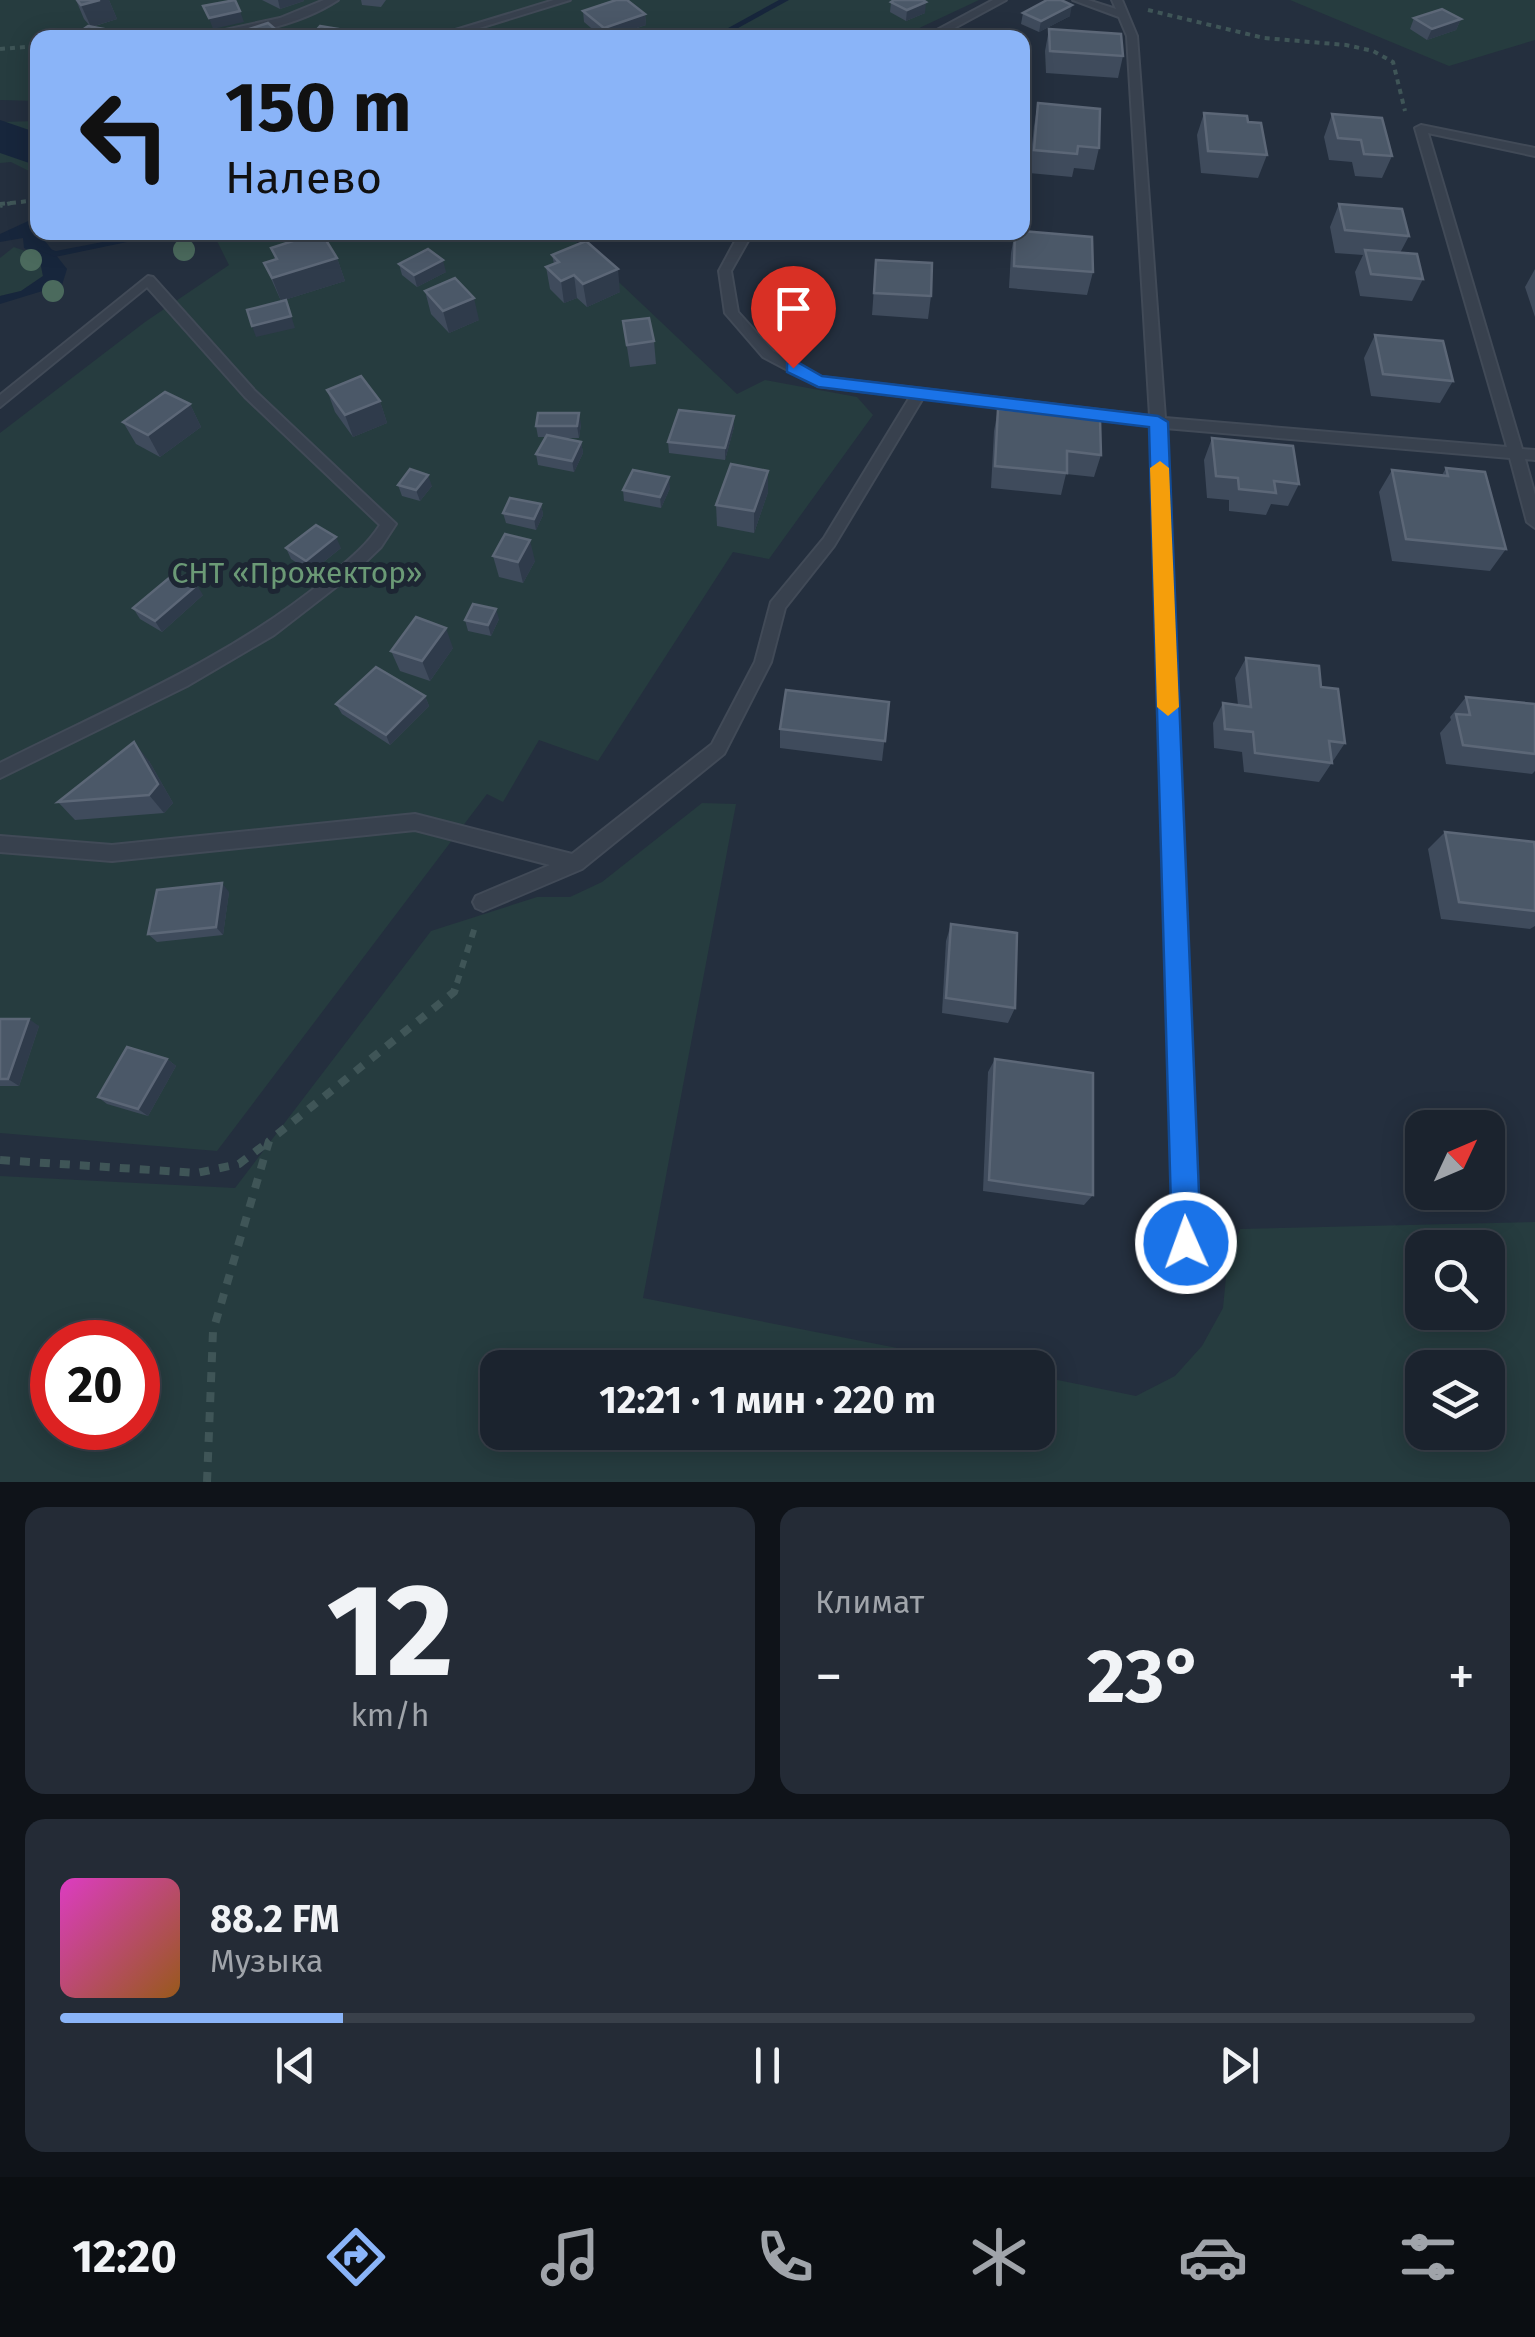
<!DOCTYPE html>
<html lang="ru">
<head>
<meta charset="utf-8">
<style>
	:root { --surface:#1b232e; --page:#242b36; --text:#f1f3f6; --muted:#a0a4aa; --line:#39404a; --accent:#8ab4f8 }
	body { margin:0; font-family:"Fira Sans",sans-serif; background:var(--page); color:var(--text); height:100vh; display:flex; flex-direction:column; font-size:38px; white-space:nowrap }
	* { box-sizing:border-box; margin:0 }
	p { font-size:32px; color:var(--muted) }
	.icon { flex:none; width:55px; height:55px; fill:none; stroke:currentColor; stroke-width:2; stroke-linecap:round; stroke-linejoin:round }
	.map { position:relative; height:1482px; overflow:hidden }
	.sheet { display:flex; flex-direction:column; gap:25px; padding:25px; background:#0f1319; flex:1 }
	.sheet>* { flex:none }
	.top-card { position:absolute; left:30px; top:30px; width:1000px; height:210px; border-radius:20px; box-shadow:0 5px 25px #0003,0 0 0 2px var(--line); background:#8ab4f8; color:#111; overflow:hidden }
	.needle { width:65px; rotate:46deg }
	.controls { position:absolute; left:1405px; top:1110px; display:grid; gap:20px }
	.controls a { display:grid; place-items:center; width:100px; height:100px; border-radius:20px; background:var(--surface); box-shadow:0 5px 25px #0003,0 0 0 2px var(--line); font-size:50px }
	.speed { position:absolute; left:30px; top:1320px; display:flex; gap:20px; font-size:50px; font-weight:700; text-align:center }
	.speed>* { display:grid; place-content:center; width:130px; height:130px; border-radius:50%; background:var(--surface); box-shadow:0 5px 25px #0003,0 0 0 2px var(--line); line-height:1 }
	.speed .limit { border:15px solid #d22; background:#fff; color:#111 }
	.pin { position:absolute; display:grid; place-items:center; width:85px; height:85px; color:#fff; margin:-102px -42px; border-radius:50% 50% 50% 0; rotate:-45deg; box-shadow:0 0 10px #0007 }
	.pin .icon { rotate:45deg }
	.me { position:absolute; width:110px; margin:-55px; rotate:358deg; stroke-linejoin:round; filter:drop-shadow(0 0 8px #0008) }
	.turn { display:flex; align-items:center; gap:35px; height:210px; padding:0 30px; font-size:45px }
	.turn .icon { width:130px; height:130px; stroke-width:2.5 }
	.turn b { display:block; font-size:70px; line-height:85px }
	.big { font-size:75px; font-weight:700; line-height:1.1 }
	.sheet .widget { flex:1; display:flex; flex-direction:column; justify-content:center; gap:15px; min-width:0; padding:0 35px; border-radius:20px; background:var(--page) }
	.sheet .dial { align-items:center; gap:0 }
	.dial b { font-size:130px; line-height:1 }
	.song { display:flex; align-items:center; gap:30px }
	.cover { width:120px; height:120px; border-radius:15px; background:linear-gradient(135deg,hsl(310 70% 55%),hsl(30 70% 35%)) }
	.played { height:10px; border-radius:5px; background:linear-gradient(90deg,var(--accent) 20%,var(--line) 20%) }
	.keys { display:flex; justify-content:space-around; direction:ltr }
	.heat { display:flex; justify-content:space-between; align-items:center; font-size:55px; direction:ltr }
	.sheet .tiles { flex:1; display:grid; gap:25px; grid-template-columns:1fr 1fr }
	.widget:last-child { grid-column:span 2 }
	.trip { position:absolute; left:480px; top:1350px; width:575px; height:100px; border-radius:20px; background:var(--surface); box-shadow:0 5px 25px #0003,0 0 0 2px var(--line); font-weight:700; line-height:100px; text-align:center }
	.dock { display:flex; height:160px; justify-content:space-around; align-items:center; background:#0b0e12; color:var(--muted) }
	.dock .icon { width:70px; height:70px }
	.dock .current { color:var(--accent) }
	.dock b { font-size:45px; color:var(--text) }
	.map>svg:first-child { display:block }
</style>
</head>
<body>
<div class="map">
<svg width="1535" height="1482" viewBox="0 0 1535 1482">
	<rect width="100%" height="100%" fill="#242f3e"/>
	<g fill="#263c3f" fill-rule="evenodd">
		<path d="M0,0H979L898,38H38L37,101L0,100Z"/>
		<path d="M1290,0H1535V40L1449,66Z"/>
		<path d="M37,121V175L11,162L0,163V122Z"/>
		<path d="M213,233H567L737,394L765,380L857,397L873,415L769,559L733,552L598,761L539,740L503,802L487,794L217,1151L0,1133V433L145,322L229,265Z"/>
		<path d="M14,247L39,256L43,276L21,291L0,296V258Z"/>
		<path d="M702,803L736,804L643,1298L994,1367L498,1368V1432H1038V1376L1136,1396L1175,1376L1202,1346L1223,1308L1227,1267L1240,1229L1535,1222V1482H0V1176L235,1188L431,931L537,897H570L602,882ZM1422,1248H1488V1312H1422ZM138,1342V1428H52V1342ZM1422,1368H1488V1432H1422Z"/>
	</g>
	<path fill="#17263c" d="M37,217L33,226H37L38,232L67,269L62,285L0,304V296L21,291L43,276L39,256L24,248L23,238L0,242V234Z"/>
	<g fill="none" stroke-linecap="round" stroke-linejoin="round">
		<g fill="#17263c" fill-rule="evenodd">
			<path d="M779,0H789L720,38H710Z"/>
			<path d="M154,232H175L55,257L36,249L41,246L56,251Z"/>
		</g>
		<path fill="#17263c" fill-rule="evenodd" d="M0,120L38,133V166L0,153Z"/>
		<g stroke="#414a57" stroke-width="4">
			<g id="service">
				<path d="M324,0H338C297,27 237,38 188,38L280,18Z"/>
				<path d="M554,0H570L447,38H429Z"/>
				<path d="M993,0H1006L936,38H922Z"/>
				<path d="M1073,0H1088L1116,9L1112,0H1122L1137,36L1165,418L1507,447L1415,128L1421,125L1535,148V156L1428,133L1522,449L1535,450V460L1525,459L1535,495V528L1527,522L1510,458L1165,428L1197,1243L1194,1251L1186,1254L1178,1251L1175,1243L1151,426L923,398L834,546L785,608L771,662L724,754L582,869L483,911L476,908L473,902L476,896L550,865L415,830L112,861L0,852V836L112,845L415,814L572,854L712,744L755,662L771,602L824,538L910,397L818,386L763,357L725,313L719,271L740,232H753L731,271L738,312L773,351L821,377L1150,416L1127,36L1119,17Z"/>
				<path d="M148,276L153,277L255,391L396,524L381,547L354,573L274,635L187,686L0,778V763C111,707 229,659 326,579C345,563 366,547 380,525L245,397L147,287L0,407V395Z"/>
			</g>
		</g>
		<g stroke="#3f5557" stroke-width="4" stroke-dasharray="5 5" stroke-linecap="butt">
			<path d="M1148,10L1264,38L1346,45L1373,51L1393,62L1405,111"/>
			<path d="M0,49L38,46"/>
			<path d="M11,203L38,200"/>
			<path d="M0,204L11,203L0,206"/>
		</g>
		<path stroke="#3f5557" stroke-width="6" stroke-dasharray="8 8" stroke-linecap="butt" d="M457,983L475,927"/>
		<g stroke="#3f5557" stroke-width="8" stroke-dasharray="10 10" stroke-linecap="butt">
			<path d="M0,1160L197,1173L239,1164L268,1142"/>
			<path d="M207,1482L213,1331L269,1141L454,992L458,980"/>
		</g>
		<use href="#service" fill="#38414e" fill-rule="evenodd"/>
	</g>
	<g fill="#4b6a5d">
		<circle cx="184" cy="250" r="11"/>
		<circle cx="31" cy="260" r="11"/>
		<circle cx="53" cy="291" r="11"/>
	</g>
	<g fill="#3f4b5c">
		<path d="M76,0H109L117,19L92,27L109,30L112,38H71L90,26L84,19Z"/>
		<path d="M262,0H303L304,1L280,9Z"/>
		<path d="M361,0H386L381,7L362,5Z"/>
		<path d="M891,2L925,13L906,21L890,12Z"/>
		<path d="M583,11L645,14L646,25L608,38H603L584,22Z"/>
		<path d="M1023,13L1070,16L1039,32L1021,24Z"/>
		<path d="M1414,18L1461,19L1456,30L1427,40L1410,29Z"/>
		<path d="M1049,29L1123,56L1118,78L1046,73L1045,51Z"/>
		<path d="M1038,103L1099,148L1094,170L1074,168L1072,177L1029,173L1034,126Z"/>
		<path d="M1204,113L1248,122L1267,155L1258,178L1201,173L1197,135Z"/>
		<path d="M1332,114L1392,156L1382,178L1355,176L1352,162L1329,160L1324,137Z"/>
		<path d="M1339,204L1409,236L1400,253L1423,279L1412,301L1360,296L1355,272L1363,255L1335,253L1330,227Z"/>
		<path d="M1015,232L1093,272L1087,295L1009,288L1011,253Z"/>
		<path d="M271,248L337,258L345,281L281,301L264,263L275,259Z"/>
		<path d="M552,255L620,292L587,307L577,298L564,303L550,289L546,267L554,264Z"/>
		<path d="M876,260L931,296L928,319L872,315Z"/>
		<path d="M399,264L446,272L417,287L402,275Z"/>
		<path d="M1535,269V317L1525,287Z"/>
		<path d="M425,291L479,320L449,333L431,314Z"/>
		<path d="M623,321L654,341L656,364L630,367Z"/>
		<path d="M1375,335L1453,381L1440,403L1371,396L1364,358Z"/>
		<path d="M327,390L380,401L387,423L353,437L335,412Z"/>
		<path d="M190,404L201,427L160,457L136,444L123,422Z"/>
		<path d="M998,409L1101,455L1094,477L1066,474L1061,495L991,488L994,431Z"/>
		<path d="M581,424L579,438H560L581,442L583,453L574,472L538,465L536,454L545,437H538L536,426Z"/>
		<path d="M734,427L725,460L669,453L668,442Z"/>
		<path d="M1212,438L1299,484L1288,506L1271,504L1266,515L1229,511V500L1207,498L1204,460Z"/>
		<path d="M1446,468L1506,549L1490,571L1392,561L1379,492L1392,470L1442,475Z"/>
		<path d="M398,485L432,486L420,501L402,496Z"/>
		<path d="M670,488L661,508L624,501L623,490Z"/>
		<path d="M768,492L754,533L717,526L716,505Z"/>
		<path d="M541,504L543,515L536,530L506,523L503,513Z"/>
		<path d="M286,548H341L311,572L291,559Z"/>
		<path d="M493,556L535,561L523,583L499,577Z"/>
		<path d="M203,595L162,632L140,619L133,608Z"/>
		<path d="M499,619L491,636L468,631L465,620Z"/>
		<path d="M453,648L430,681L400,671L391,651Z"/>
		<path d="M1246,658L1321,687L1345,743L1319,782L1244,772L1242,752L1214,748L1213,723L1223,703L1238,705L1235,678Z"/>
		<path d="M425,696L429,706L390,745L342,714L336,704Z"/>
		<path d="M1466,697L1535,704V771L1532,774L1446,764L1440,733L1451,720L1450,717Z"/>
		<path d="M889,702L882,761L780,748V729Z"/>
		<path d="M149,761L173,803L164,813L75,820L58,802Z"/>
		<path d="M1445,832L1535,849V926L1530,929L1441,919L1428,849Z"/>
		<path d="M229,892L223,935L157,942L148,934Z"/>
		<path d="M951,924L1015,1008L1008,1023L942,1013L946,941Z"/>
		<path d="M0,1019L39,1026L19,1086H0Z"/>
		<path d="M167,1059L176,1066L148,1116L107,1104L98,1097Z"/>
		<path d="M995,1059L1093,1195L1084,1205L983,1191L988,1072Z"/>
	</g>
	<g fill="#2f3b4b">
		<path d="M100,0H109L117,19L91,27L81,5Z"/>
		<path d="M278,0H303L304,1L280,9Z"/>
		<path d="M926,2L925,13L906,21L907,10Z"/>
		<path d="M1072,5L1070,16L1039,32L1041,21Z"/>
		<path d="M240,11L244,22L213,29L209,18Z"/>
		<path d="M645,14L646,25L605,38L604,28Z"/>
		<path d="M1461,19L1456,30L1427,40L1432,29Z"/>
		<path d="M109,30L112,38H98Z"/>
		<path d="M337,258L345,281L281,301L272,278Z"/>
		<path d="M443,260L446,272L417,287L414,275Z"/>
		<path d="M618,269L620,292L587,307L583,284Z"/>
		<path d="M574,275L577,298L564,303L561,281Z"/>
		<path d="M474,298L479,320L449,333L443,311Z"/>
		<path d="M286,300L295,328L256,337L252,326Z"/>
		<path d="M380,401L387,423L353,437L345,415Z"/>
		<path d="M190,404L201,427L160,457L148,435Z"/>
		<path d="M579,413L581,424L579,438L577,426Z"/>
		<path d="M734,416V427L725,460V448Z"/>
		<path d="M581,442L583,453L574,472L572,461Z"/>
		<path d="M768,471V492L754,533V511Z"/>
		<path d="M428,475L432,486L420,501L416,490Z"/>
		<path d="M669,477L670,488L661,508L660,497Z"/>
		<path d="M541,504L543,515L536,530L534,519Z"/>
		<path d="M336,537L341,548L311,572L306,561Z"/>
		<path d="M530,540L535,561L523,583L518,562Z"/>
		<path d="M197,585L203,595L162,632L155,621Z"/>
		<path d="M496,609L499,619L491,636L488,625Z"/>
		<path d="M446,628L453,648L430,681L422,661Z"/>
		<path d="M425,696L429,706L390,745L386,735Z"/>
		<path d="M134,742L149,761L173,803L164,813L149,795Z"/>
		<path d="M222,883L229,892L223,935L216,927Z"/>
		<path d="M29,1019L39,1026L19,1086L8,1079Z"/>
		<path d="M167,1059L176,1066L148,1116L138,1109Z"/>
	</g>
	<g fill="#4b5868" stroke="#5c6777" stroke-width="2.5">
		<path d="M77,0H100L81,5Z"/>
		<path d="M235,0L240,11L209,18L203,6Z"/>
		<path d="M616,0H627L645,14L604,28L583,11Z"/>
		<path d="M894,0H923L926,2L907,10L891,2Z"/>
		<path d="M1047,0H1061L1072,5L1041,21L1023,13Z"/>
		<path d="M1442,9L1461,19L1432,29L1414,18Z"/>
		<path d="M268,23L282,35L275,38H250L243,31Z"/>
		<path d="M88,26L109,30L98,38H71Z"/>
		<path d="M320,26L345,30L338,37L313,34Z"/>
		<path d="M1049,29L1121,34L1123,56L1050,51Z"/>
		<path d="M813,33L822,38H803Z"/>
		<path d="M1038,103L1100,109L1099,148L1078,146L1077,154L1034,150Z"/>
		<path d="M1204,113L1247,116L1248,122L1261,123L1267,155L1208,151Z"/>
		<path d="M1332,114L1382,118L1392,156L1364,154L1361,140L1338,138Z"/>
		<path d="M1339,204L1402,209L1409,236L1345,230Z"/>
		<path d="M1022,231L1092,237L1093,272L1014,266L1015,232H1022Z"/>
		<path d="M321,232L337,258L272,278L264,263L277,259L271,248Z"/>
		<path d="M586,241L618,269L583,284L574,275L561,281L546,267L559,262L552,255Z"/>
		<path d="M428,249L443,260L414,275L399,264Z"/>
		<path d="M1365,250L1417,254L1423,279L1371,274Z"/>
		<path d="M876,260L932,263L931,296L874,293Z"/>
		<path d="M455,278L474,298L443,311L425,291Z"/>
		<path d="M286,300L291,316L252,326L247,310Z"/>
		<path d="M649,318L654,341L627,345L623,321Z"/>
		<path d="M1375,335L1443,341L1453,381L1383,374Z"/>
		<path d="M361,376L380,401L345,415L327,390Z"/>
		<path d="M165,392L190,404L148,435L123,422Z"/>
		<path d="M998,409L1100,419L1101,455L1067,451V473L995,466Z"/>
		<path d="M679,410L734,416L725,448L668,442Z"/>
		<path d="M538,413H579L577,426H536Z"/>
		<path d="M547,435L581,442L572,461L536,454Z"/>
		<path d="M1212,438L1293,446L1299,484L1274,481L1276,493L1239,489L1238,478L1216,476Z"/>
		<path d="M731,464L768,471L754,511L716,505Z"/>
		<path d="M1446,468L1485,472L1506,549L1406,539L1392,470L1448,476Z"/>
		<path d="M410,469L428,475L416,490L398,485Z"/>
		<path d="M633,470L669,477L660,497L623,490Z"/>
		<path d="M510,498L541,504L534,519L503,513Z"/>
		<path d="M316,525L336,537L306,561L286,548Z"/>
		<path d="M505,534L530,540L518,562L493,556Z"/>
		<path d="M175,573L197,585L155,621L133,608Z"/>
		<path d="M473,604L496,609L488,625L465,620Z"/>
		<path d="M416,617L446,628L422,661L391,651Z"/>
		<path d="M1246,658L1319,666L1321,687L1338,689L1345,743L1329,741L1332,763L1255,753L1253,732L1225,729L1223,703L1251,707Z"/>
		<path d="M376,667L425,696L386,735L336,704Z"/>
		<path d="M786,690L889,702L885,741L780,729Z"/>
		<path d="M1466,697L1535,704V754L1463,745L1456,714L1470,715Z"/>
		<path d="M134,742L158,784L149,795L58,802Z"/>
		<path d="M1445,832L1534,842L1535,849V911L1459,902Z"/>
		<path d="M222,883L216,927L148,934L157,890Z"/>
		<path d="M951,924L1017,933L1015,1008L946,998Z"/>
		<path d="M0,1019H29L8,1079H0Z"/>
		<path d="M127,1047L167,1059L138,1109L98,1097Z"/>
		<path d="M995,1059L1093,1073V1195L989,1180Z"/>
	</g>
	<path fill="#1a73e8" stroke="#114b97" stroke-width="2.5" d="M787,363H799L822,376L1158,416L1168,422L1201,1243L1197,1254L1186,1258L1176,1254L1172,1243L1149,427L818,387L787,372Z"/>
	<path fill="#f59e0b" d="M1160,461L1169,468L1179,707L1168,716L1157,707L1150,468Z"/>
	<g text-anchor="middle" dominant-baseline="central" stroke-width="10" stroke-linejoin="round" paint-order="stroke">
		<g font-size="30" fill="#6b9a76" stroke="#1d2633">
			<text x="297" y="573">СНТ «Прожектор»</text>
		</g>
	</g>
</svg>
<div class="controls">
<a><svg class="needle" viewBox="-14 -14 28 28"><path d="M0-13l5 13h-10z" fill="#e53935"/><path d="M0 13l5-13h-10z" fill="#a0a4aa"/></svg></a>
<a><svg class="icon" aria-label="search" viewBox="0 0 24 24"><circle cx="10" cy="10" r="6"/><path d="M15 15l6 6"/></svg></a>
<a><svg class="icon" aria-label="layers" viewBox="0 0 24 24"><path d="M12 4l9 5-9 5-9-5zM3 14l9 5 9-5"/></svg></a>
</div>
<div class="speed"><div class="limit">20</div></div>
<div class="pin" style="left:793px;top:368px;background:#d93025"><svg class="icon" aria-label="arrive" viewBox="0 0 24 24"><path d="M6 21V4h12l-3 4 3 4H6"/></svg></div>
<svg class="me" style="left:1186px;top:1243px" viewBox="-20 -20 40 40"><circle r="17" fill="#1a73e8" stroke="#fff" stroke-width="3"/><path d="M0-11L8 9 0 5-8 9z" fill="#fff"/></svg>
<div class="trip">12:21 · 1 мин · 220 m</div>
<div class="top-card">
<div class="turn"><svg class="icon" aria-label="left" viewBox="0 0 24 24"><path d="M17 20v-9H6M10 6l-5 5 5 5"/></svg><div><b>150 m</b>Налево</div></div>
</div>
</div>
<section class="sheet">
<div class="tiles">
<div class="widget dial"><b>12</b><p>km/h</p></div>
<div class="widget"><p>Климат</p>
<div class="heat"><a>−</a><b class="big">23°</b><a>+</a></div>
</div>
<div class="widget">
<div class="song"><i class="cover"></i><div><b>88.2 FM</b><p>Музыка</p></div></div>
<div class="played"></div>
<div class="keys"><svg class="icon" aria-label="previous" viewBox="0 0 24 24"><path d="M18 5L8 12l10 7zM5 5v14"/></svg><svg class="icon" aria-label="pause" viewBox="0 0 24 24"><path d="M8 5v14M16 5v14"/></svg><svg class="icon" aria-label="next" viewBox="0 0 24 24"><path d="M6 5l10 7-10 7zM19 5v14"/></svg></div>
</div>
</div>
</section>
<nav class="dock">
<b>12:20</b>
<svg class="icon current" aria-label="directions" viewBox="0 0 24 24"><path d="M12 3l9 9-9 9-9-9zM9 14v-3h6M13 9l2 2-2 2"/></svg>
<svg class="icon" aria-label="music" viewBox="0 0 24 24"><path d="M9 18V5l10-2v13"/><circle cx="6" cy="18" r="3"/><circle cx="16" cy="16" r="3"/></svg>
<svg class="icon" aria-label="phone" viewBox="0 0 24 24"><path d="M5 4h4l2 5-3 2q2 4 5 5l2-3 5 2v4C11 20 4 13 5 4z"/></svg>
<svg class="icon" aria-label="climate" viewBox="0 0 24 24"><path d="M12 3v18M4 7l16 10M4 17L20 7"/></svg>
<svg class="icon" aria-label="car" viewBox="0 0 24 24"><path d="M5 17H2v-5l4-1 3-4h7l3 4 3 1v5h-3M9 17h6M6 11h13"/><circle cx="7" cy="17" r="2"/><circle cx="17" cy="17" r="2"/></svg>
<svg class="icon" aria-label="filters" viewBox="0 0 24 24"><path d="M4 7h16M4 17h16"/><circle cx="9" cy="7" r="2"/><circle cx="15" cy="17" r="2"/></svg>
</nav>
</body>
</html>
